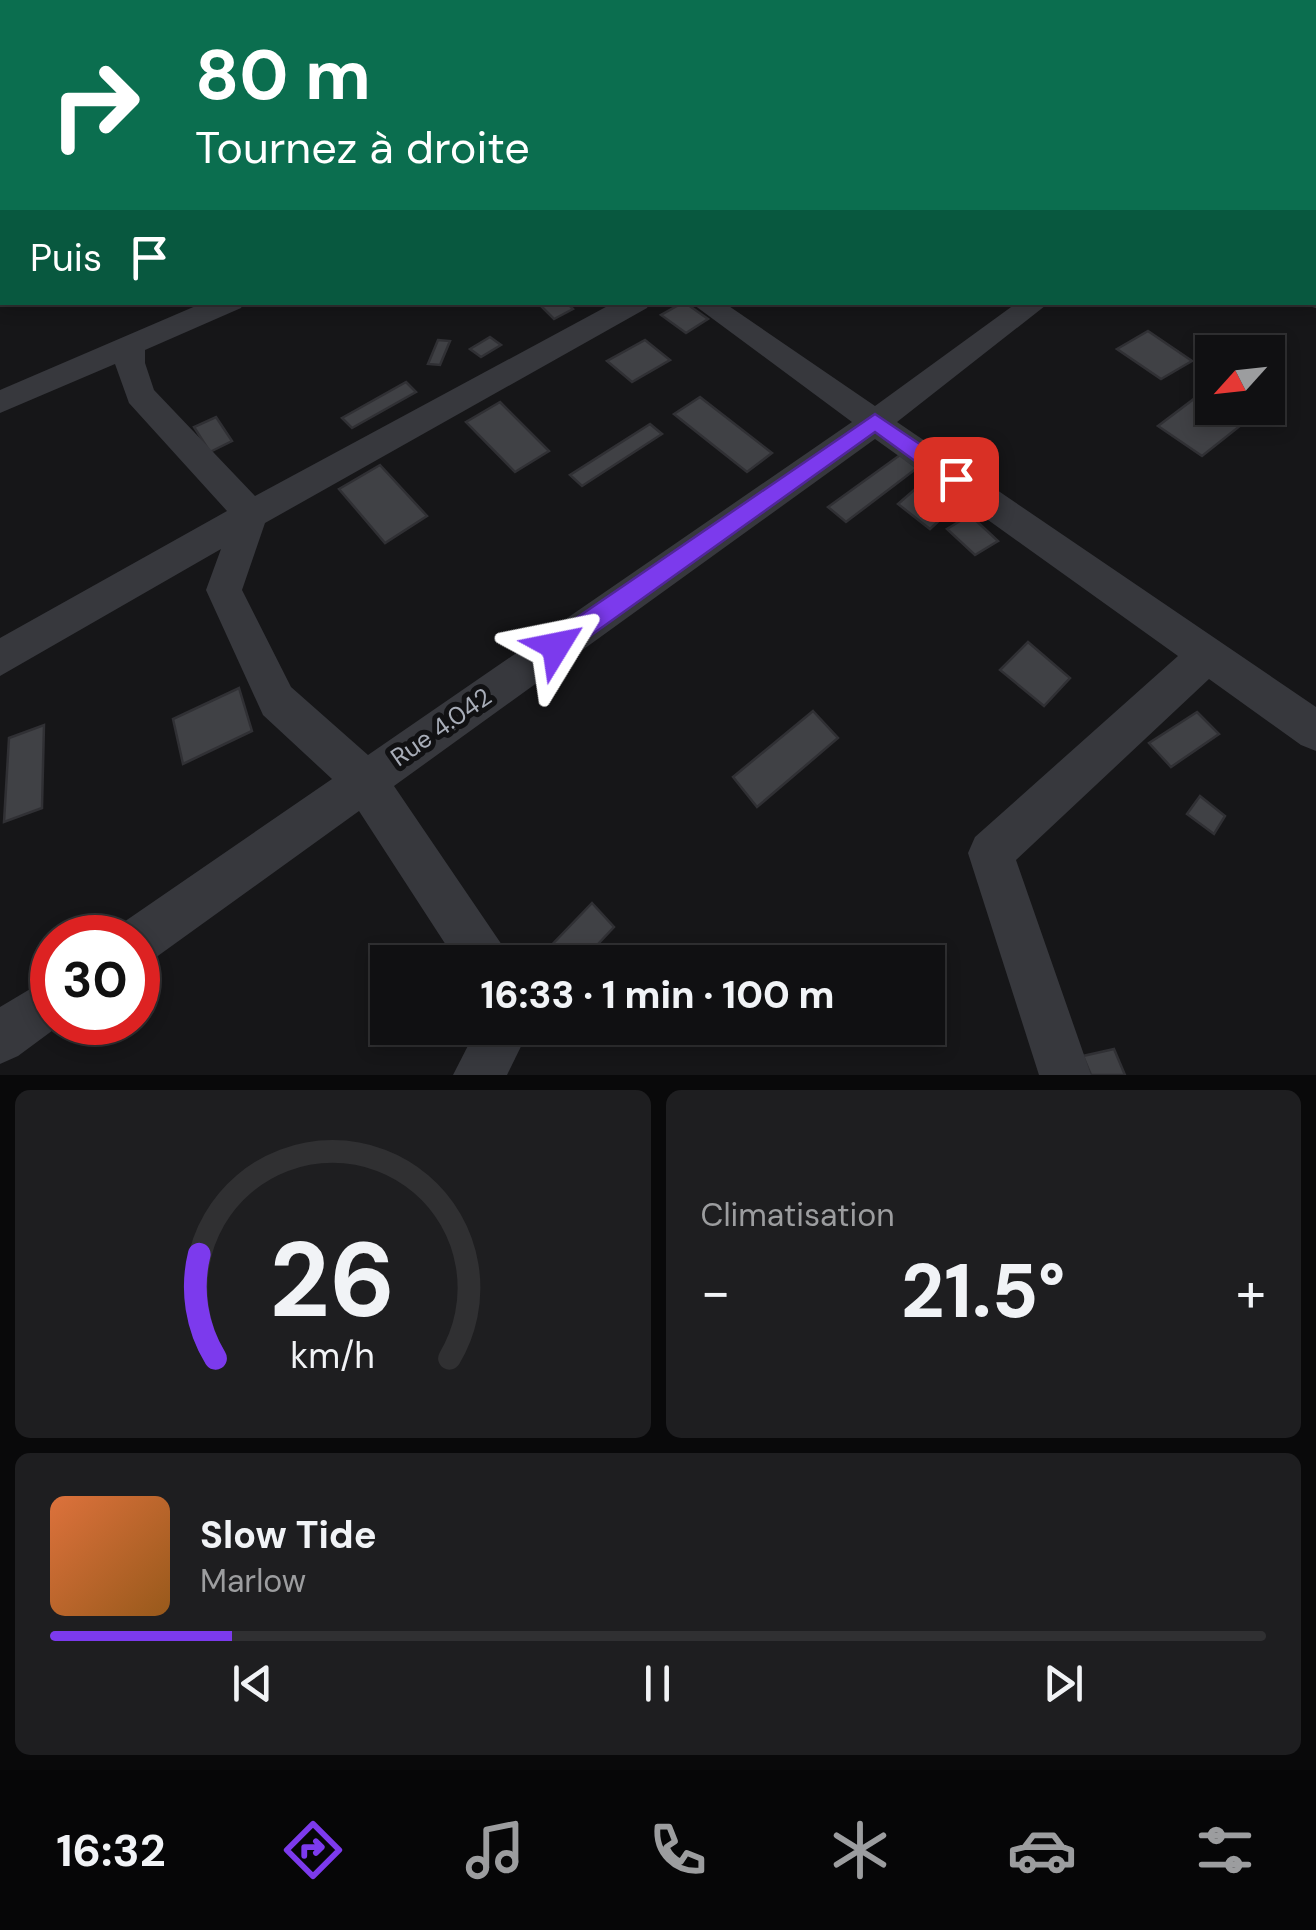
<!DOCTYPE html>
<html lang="fr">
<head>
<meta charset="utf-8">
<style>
	:root { --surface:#101012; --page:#1e1e20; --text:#f1f3f6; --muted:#9c9d9f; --line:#303032; --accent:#7c3aed }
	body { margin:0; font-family:"DM Sans",sans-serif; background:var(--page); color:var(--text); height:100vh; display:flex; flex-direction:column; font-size:38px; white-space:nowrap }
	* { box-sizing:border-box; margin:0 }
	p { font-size:32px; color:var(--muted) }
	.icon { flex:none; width:55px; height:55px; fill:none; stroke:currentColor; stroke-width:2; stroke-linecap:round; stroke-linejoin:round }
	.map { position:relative; height:1075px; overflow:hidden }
	.details { display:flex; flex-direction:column; gap:15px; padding:15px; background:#09090a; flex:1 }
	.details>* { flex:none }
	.hud { position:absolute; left:0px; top:0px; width:1318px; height:305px; box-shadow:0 5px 15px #0003,0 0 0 2px var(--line); background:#0b6e4f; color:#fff; overflow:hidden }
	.needle { width:65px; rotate:243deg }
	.buttons { position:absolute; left:1195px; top:335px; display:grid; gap:20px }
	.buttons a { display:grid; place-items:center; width:90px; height:90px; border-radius:0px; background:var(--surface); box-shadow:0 5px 15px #0003,0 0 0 2px var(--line); font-size:50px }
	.speed { position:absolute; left:30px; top:915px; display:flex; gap:20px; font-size:50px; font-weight:700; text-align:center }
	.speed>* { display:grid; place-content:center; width:130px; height:130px; border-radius:50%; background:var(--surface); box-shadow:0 5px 15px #0003,0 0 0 2px var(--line); line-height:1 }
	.speed .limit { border:15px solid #d22; background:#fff; color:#111 }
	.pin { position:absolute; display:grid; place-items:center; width:85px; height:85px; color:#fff; margin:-42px; border-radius:20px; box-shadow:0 5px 15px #0006 }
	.me { position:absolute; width:110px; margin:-55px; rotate:55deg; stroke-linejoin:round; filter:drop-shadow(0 0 8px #0008) }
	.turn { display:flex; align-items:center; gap:35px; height:210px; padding:0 30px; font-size:45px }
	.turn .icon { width:130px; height:130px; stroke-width:2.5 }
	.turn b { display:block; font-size:70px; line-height:85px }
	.then { display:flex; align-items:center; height:95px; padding:0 30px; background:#0003; gap:20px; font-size:38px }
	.big { font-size:75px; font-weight:800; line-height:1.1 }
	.details .card { flex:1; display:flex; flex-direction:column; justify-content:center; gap:15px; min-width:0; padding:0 35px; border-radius:15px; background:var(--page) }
	.details .dial { align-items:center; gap:0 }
	.dial svg { height:260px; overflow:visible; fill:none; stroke:var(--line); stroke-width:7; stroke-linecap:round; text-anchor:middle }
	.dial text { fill:var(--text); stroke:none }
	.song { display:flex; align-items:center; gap:30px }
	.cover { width:120px; height:120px; border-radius:15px; background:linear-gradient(135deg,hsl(20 70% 55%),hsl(30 70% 35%)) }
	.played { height:10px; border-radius:5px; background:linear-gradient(90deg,var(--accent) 15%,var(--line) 15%) }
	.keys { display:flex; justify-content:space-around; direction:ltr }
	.heat { display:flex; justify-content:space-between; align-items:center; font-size:55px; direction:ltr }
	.details .tiles { flex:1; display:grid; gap:15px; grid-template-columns:1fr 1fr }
	.card:last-child { grid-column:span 2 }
	.trip { position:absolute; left:370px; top:945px; width:575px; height:100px; border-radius:0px; background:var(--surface); box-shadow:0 5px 15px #0003,0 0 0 2px var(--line); font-weight:800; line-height:100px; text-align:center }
	.tabs { display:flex; height:160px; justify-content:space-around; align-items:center; background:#060607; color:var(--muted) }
	.tabs .icon { width:70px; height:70px }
	.tabs .on { color:var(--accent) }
	.tabs b { font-size:45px; color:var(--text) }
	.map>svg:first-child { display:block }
</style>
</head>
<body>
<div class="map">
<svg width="1316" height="1075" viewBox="0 0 1316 1075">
	<rect width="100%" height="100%" fill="#161618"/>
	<g fill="#404145" stroke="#303034" stroke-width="2.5">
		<path d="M537,302H566L573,309L554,319Z"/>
		<path d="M684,302L708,319L686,333L661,315Z"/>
		<path d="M1148,331L1192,361L1161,379L1117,349Z"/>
		<path d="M490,337L501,345L481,357L470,349Z"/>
		<path d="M438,340L450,341L440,365L428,364Z"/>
		<path d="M645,340L670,360L632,382L607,361Z"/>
		<path d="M406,382L416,392L352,428L342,418Z"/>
		<path d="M1211,386L1212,408H1245L1255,414L1202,456L1158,426Z"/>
		<path d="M700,397L772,453L747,472L674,414Z"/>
		<path d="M500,402L549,451L515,472L466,422Z"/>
		<path d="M216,417L232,441L210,452L194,427Z"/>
		<path d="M650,424L662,434L582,486L570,475Z"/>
		<path d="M900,455L917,468L846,522L828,507Z"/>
		<path d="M380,465L427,516L385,543L339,489Z"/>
		<path d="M914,490L946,514L930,529L898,504Z"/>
		<path d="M970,515L998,541L975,555L947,529Z"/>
		<path d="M1028,642L1070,678L1044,706L1000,670Z"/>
		<path d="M239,688L252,731L183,764L173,719Z"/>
		<path d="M813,711L838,738L757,807L733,777Z"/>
		<path d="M1197,712L1219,734L1171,767L1149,743Z"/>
		<path d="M44,725L42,808L4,822L9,738Z"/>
		<path d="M1200,796L1225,816L1214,834L1187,814Z"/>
		<path d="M592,903L614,927L581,962H552L544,953Z"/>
		<path d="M1114,1049L1125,1075H1091L1083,1056Z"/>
	</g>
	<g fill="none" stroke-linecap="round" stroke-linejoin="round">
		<g fill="#37383d" fill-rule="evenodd">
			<path d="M273,0H293L294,2H275Z"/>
			<path d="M700,0H722L723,2H702Z"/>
			<path d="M1092,0H1116L1117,2H1094Z"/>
			<path d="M1316,59V72H1315V59Z"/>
			<path d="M1316,90V103H1315V90Z"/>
			<path d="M1315,290L1316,308L1305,305L1304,302H1315Z"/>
			<path d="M205,302H244L241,308L145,350V363L154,390L255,496L615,302H650L647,308L265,523L242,590L291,687L368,755L852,422L690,302H723L875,406L1018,302H1050L897,422L1316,707V751L1301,745L1209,679L1016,860L1091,1075H1039L968,853L975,837L1178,656L875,439L394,786L502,945L509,962H457L359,811L155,958L138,965V938H115L121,924L332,779L263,715L206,590L221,549L0,676V638L227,511L129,403L115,364L0,413V390Z"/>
			<path d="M52,976V1022H64L18,1056L0,1064V1007Z"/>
			<path d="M477,1028H530L507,1075H453Z"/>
		</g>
		<path stroke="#63666e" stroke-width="52" d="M8,2L18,0"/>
	</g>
	<path fill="#7c3aed" stroke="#51269a" stroke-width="2.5" d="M875,414L963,473L966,479L963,485H948L875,432L565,654L556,658L547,654L543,646L547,638Z"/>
	<g text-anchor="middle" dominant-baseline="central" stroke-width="10" stroke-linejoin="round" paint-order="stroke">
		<g font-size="25" fill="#a8adb8" stroke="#111113">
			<text transform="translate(441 727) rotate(-35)">Rue 4.042</text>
		</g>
	</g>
</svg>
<div class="buttons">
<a><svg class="needle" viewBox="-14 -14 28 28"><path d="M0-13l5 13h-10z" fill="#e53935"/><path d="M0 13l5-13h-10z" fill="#9c9d9f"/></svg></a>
</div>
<div class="speed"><div class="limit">30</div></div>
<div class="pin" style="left:956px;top:479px;background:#d93025"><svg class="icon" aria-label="arrive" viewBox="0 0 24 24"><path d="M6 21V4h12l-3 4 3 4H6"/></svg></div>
<svg class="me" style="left:556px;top:646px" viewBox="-20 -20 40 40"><path d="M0-17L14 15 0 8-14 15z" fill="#7c3aed" stroke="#fff" stroke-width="4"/></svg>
<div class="trip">16:33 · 1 min · 100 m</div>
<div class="hud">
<div class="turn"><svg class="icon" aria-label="right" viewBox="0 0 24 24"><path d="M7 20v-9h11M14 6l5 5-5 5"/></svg><div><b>80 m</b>Tournez à droite</div></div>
<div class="then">Puis<svg class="icon" aria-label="arrive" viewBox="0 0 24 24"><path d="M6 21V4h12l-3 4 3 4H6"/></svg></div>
</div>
</div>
<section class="details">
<div class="tiles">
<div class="card dial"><svg viewBox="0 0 100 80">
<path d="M14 69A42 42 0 1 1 86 69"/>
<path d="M14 69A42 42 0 0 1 9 37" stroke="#7c3aed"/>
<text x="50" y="56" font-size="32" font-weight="700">26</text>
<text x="50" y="72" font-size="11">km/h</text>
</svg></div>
<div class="card"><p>Climatisation</p>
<div class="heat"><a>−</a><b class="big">21.5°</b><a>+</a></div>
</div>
<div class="card">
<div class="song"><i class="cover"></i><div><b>Slow Tide</b><p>Marlow</p></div></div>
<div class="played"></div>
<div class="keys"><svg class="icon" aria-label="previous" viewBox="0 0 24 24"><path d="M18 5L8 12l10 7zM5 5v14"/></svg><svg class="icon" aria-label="pause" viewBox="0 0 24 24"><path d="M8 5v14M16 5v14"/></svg><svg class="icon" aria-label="next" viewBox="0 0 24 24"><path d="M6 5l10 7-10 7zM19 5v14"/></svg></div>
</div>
</div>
</section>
<nav class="tabs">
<b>16:32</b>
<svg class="icon on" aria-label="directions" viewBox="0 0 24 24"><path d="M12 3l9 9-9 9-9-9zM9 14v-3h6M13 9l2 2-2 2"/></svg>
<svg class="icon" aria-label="music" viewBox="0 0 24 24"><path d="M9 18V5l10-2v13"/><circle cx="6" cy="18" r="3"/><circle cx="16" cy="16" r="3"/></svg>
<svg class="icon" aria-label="phone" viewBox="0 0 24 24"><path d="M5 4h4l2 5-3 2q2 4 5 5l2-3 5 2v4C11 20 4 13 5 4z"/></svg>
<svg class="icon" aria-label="climate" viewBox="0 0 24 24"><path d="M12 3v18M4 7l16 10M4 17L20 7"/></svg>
<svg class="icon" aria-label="car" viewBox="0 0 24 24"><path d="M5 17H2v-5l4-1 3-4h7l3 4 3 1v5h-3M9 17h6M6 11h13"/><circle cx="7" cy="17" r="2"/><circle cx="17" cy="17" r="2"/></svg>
<svg class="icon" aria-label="filters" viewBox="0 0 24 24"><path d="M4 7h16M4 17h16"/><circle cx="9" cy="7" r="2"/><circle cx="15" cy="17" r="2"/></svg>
</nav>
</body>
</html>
